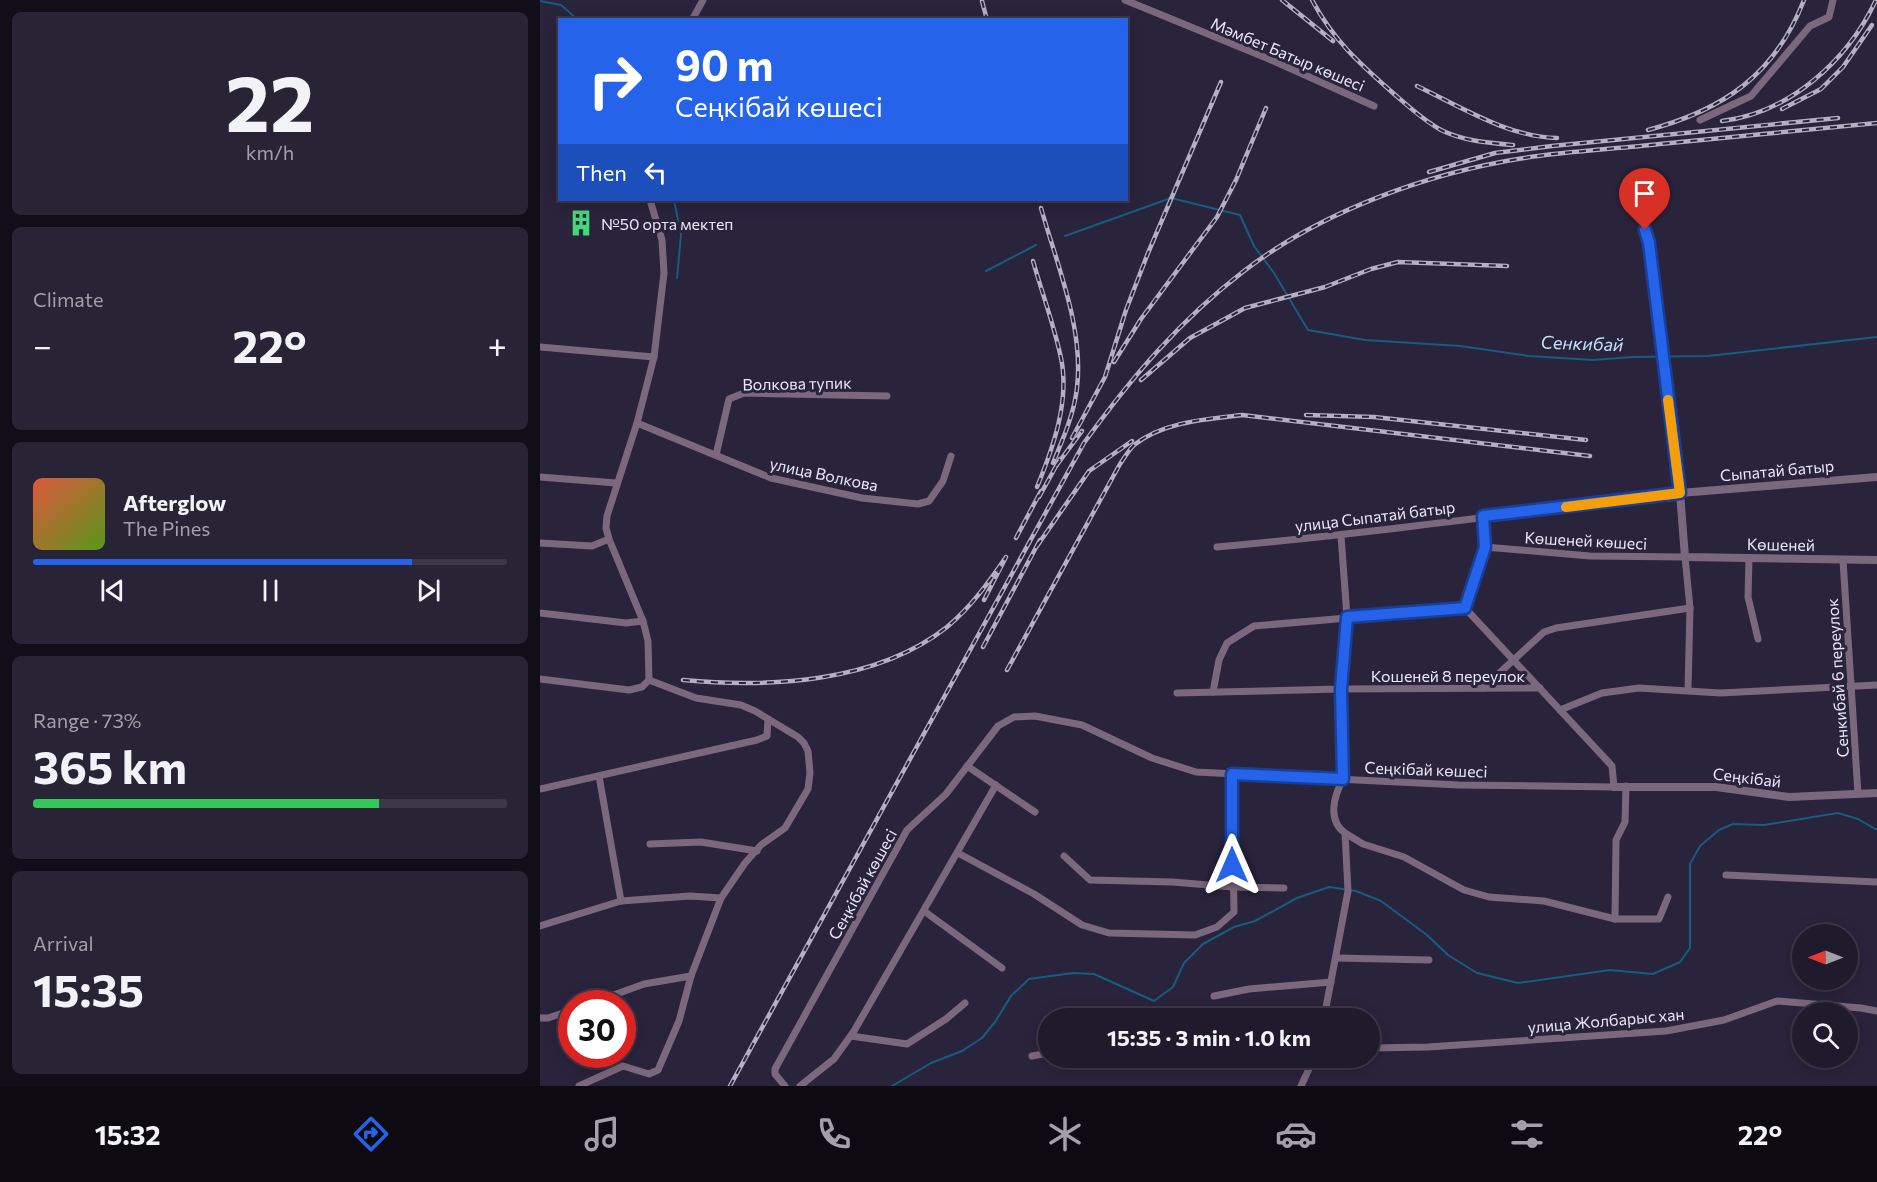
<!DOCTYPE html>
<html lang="en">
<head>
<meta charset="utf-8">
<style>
	:root { --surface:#201a2d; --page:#282335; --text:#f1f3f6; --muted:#a2a1aa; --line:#3d3849; --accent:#2563eb }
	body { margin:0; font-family:Commissioner,sans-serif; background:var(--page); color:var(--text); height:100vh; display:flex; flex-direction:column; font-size:22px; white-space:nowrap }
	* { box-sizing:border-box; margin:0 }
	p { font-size:20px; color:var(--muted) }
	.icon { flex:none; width:33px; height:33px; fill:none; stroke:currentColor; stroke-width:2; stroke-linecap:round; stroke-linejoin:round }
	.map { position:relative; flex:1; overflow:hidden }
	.side { display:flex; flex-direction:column; gap:12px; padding:12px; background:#120e19; width:540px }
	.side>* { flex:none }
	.hud { position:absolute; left:18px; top:18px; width:570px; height:183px; border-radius:0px; box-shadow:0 3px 15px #0003,0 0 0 2px var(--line); background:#2563eb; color:#fff; overflow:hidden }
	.needle { width:39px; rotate:270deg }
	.tools { position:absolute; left:1252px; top:924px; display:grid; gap:12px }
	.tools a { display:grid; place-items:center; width:66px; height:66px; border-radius:50%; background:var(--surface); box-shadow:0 3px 15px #0003,0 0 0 2px var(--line); font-size:30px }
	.speed { position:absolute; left:18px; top:990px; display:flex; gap:12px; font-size:30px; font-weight:700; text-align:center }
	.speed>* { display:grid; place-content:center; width:78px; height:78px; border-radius:50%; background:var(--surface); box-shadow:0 3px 15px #0003,0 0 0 2px var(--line); line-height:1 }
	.speed .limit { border:9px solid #d22; background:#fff; color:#111 }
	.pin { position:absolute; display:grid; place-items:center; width:51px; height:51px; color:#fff; margin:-62px -26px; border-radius:50% 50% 50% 0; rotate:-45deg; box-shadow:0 0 6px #0007 }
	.pin .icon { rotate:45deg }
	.me { position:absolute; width:66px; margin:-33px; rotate:0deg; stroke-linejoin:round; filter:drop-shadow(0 0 4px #0008) }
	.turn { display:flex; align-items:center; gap:21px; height:126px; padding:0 18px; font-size:27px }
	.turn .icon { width:78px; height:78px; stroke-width:2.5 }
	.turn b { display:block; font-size:42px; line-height:51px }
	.then { display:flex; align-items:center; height:57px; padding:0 18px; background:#0003; gap:12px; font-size:22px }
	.big { font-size:45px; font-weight:700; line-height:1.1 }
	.side .widget { flex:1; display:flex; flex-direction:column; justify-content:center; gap:9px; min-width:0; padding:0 21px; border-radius:9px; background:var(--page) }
	.side .dial { align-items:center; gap:0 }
	.dial b { font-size:78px; line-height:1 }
	.song { display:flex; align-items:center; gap:18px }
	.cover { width:72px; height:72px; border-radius:9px; background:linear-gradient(135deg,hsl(10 70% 55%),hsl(90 70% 35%)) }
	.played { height:6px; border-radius:3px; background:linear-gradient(90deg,var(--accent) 80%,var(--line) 80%) }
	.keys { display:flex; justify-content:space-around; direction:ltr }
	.heat { display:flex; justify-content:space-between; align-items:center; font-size:33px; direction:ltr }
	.charge { height:9px; border-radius:4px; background:linear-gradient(90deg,#34c759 73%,var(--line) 0) }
	.trip { position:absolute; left:498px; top:1008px; width:342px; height:60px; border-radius:30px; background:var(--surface); box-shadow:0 3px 15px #0003,0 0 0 2px var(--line); font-weight:700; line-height:60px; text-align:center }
	.menu { display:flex; height:96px; justify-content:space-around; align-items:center; background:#0d0a12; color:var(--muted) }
	.menu .icon { width:42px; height:42px }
	.menu .current { color:var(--accent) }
	.menu b { font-size:27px; color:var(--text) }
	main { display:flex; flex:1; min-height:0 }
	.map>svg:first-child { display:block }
</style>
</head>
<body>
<main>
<section class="side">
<div class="widget dial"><b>22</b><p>km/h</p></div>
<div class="widget"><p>Climate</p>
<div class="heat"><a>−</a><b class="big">22°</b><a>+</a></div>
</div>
<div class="widget">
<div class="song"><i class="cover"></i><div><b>Afterglow</b><p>The Pines</p></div></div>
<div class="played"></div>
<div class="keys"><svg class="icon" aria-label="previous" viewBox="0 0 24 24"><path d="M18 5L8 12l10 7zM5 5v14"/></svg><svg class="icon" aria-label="pause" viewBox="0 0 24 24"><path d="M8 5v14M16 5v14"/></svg><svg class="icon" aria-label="next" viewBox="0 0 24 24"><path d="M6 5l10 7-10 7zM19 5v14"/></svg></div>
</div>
<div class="widget"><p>Range · 73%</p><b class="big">365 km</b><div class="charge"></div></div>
<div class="widget"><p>Arrival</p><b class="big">15:35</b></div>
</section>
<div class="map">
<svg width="1337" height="1086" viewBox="0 0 1337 1086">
	<rect width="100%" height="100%" fill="#2a233c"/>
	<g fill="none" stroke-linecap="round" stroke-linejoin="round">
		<g stroke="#175c81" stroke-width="2">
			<path d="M0,1L21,5L38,20"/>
			<path d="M134,200L141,235L137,278"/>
			<path d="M525,236L631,198L700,215L714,246L734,273L768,330L825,340L920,346L989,356L1053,360L1092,357L1168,356L1337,337"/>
			<path d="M446,271L496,245"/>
			<path d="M352,1086L391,1063L422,1051L442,1038L455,1022L471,996L489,979L533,973L554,974L614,1001L633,987L644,963L663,944L694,927L715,921L757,898L789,887L816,891L841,901L887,935L908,955L937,973L978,983L1070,970L1113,974L1140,962L1150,948V864L1160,846L1179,830L1193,824L1224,825L1298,813L1318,819L1337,830"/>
		</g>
		<g stroke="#7c687e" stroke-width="7">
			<path d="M585,0L729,59L834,106"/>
			<path d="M152,20L163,0"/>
			<path d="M1160,120L1211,96L1270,26L1289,17L1293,0"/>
			<path d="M0,347L114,357"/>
			<path d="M97,423L231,478L322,498L378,504L389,501L403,481L411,456"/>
			<path d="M176,455L189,399L204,393L347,396"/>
			<path d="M0,477L76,483"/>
			<path d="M0,543L52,546L69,539"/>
			<path d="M677,547C832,533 986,512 1140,493L1109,243L1105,230"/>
			<path d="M945,547L1050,556L1145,557L1150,608L1148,690"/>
			<path d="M1209,558L1208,597L1218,639"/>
			<path d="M1303,560L1318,794"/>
			<path d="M0,613L86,623L103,621"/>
			<path d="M0,679L89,690L102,687L109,680"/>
			<path d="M943,688L1004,632L1016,628L1150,608"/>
			<path d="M673,692L679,660L687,643L714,626L925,608L945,547L943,516"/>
			<path d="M637,693L801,689L1000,688"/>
			<path d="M1020,710L1062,693L1099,688L1180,693L1337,685"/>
			<path d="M427,766L495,812"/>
			<path d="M59,776L81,901"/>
			<path d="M0,789L217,740L227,736L228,719"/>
			<path d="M805,833L823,844L864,857L924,890L949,897L1004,901L1075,919H1119L1128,897"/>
			<path d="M110,844L161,842L217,851"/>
			<path d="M418,853L494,894L542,925L569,933L655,935L677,927L694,912L692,774"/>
			<path d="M524,856L550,880L633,882L692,887L744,888"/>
			<path d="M1186,875L1337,882"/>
			<path d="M384,911L462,968"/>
			<path d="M1075,919L1076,840L1085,822L1086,786"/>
			<path d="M0,926L81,901L150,896L181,898"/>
			<path d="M797,958L889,960"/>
			<path d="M674,996L709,989L791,982"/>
			<path d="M49,1004L104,984L151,976"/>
			<path d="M0,1018H8L32,1010"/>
			<path d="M784,1018L808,891L805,833C787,820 794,796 803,779L801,689L807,617L801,536"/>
			<path d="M311,1036L367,1044L406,1019L425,1003"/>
			<path d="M830,1048L888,1047L1126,1031L1184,1020L1237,1001L1321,1008L1337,1011"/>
			<path d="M492,1056L508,1053"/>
			<path d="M39,1086L83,1066L109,1074L118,1070L139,1021L151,976L181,898L205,863L221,845L245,828L268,789L270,773L268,751L264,743L258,737L215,711L201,705L156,698L109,680L108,641L103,621L69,539L66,528L67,516L97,423L114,357L124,273L122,240L110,200"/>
			<path d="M245,1086L235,1074V1069L367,830L406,794L458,726L474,717L495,716L542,725L612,758L656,772L919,785L1074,787L1072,766L925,608"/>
			<path d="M260,1086L294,1059L314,1031L456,785"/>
			<path d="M761,1086L774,1058"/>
		</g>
		<g stroke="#7c687e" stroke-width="8">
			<path d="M1337,477L1140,493L1145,557L1337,560"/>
			<path d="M1074,787H1176L1249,797L1337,793"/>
		</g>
		<g stroke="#b4b0c3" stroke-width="4.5">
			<g id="rail">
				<path d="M742,0L793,41"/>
				<path d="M772,0C794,41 819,63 853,93C868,106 883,120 901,130C923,141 949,143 973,145"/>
				<path d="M442,1L447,20"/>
				<path d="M877,86C921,107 968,137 1017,138"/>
				<path d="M1242,109L1281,89L1303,67L1332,25"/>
				<path d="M1182,121C1250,113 1308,60 1336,0"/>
				<path d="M1108,130C1183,110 1235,75 1264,0"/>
				<path d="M889,172L955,153L1012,146L1298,118"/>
				<path d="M501,208C517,265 544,328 537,388C534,414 523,439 513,463"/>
				<path d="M493,261C502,293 514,325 521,358C530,401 513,448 497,487"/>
				<path d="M574,362L601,319L677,217L696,180L726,108"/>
				<path d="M601,380L650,338L705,308L785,287L831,269L858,262L967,266"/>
				<path d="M766,415L834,417L1046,440"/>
				<path d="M532,438L565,377L586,310L608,253L681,82"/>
				<path d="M516,466L542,431"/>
				<path d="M499,497L520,459"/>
				<path d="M476,538L501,491"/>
				<path d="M497,546L549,471L592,441"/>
				<path d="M443,647L500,540"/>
				<path d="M467,670L580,464C584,458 589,450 594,445C623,422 666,419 702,415L1050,456"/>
				<path d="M143,680C229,688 336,683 407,627C431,607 449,582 466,557L444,600"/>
				<path d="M190,1086L544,443C591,378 640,320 704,271C782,211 888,173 984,158C1029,151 1075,149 1120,144C1192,137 1265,130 1337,123"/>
			</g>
		</g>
		<use href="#rail" stroke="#2a233c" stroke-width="2" stroke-dasharray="7" stroke-linecap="butt"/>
	</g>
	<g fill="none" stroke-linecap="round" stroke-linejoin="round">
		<g stroke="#184099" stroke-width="15">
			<path id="route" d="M692,865V774L803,779L801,689L807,617L925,608L945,547L943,516L1140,493L1109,243L1105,230"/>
		</g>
		<use href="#route" stroke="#2563eb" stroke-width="10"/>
		<path stroke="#f59e0b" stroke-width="10" d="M1026,507L1140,493L1128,400"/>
	</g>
	<defs>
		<g id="building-bare" transform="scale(2.07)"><path d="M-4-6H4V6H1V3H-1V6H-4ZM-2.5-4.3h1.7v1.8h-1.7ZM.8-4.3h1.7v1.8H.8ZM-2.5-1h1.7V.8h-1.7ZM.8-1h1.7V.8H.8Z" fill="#46d779" stroke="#2a233c" stroke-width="2.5" paint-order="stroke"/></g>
	</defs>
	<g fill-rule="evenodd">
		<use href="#building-bare" x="41" y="223"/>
	</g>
	<g text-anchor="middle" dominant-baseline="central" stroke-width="6" stroke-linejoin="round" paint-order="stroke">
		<g font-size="16" fill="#eae7f8" stroke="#2a233c">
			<text transform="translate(748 54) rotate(23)">Мәмбет Батыр көшесі</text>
			<text transform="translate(257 383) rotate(-1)">Волкова тупик</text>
			<text transform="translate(1237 470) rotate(-5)">Сыпатай батыр</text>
			<text transform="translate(284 474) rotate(12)">улица Волкова</text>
			<text transform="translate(835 516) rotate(-7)">улица Сыпатай батыр</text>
			<text transform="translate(1046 540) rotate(3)">Көшеней көшесі</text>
			<text transform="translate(1241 544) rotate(1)">Көшеней</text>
			<text x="908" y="675">Кошеней 8 переулок</text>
			<text transform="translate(1297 678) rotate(-94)">Сенкибай 6 переулок</text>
			<text transform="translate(886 769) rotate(2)">Сеңкібай көшесі</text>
			<text transform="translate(1207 777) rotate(7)">Сеңкібай</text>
			<text transform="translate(322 884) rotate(-61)">Сеңкібай көшесі</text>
			<text transform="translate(1066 1020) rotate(-5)">улица Жолбарыс хан</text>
		</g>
		<g font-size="16" fill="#eae7f8" stroke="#2a233c" text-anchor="start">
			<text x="61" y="223">№50 орта мектеп</text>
		</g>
		<g font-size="18" font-style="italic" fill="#c1e3fa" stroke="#2a233c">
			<text transform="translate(1042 343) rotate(2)">Сенкибай</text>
		</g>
	</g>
</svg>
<div class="tools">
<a><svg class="needle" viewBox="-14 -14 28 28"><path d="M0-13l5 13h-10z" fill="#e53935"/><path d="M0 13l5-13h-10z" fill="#a2a1aa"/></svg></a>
<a><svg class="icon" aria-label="search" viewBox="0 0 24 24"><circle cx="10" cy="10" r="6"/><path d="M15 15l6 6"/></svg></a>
</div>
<div class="speed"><div class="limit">30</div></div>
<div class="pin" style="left:1105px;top:230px;background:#d93025"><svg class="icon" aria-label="arrive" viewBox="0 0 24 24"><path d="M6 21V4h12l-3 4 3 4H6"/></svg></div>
<svg class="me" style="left:692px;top:865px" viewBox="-20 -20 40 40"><path d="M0-17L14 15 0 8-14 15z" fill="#2563eb" stroke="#fff" stroke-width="4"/></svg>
<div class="trip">15:35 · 3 min · 1.0 km</div>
<div class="hud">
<div class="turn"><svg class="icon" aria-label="right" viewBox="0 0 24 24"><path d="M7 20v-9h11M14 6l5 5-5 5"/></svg><div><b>90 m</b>Сеңкібай көшесі</div></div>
<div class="then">Then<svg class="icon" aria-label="left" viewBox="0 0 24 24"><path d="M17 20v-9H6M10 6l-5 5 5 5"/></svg></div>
</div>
</div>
</main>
<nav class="menu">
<b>15:32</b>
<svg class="icon current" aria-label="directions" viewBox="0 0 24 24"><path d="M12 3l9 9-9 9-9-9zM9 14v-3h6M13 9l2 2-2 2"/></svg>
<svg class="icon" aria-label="music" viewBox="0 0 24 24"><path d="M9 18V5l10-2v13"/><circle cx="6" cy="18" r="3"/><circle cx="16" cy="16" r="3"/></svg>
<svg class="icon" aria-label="phone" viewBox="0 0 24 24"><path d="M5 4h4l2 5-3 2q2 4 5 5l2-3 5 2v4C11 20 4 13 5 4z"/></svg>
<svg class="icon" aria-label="climate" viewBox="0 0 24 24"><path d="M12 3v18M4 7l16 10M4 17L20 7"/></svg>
<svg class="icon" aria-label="car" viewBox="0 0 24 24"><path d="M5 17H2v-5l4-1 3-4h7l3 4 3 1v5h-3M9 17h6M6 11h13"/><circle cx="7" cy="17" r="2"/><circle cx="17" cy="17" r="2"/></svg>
<svg class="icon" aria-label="filters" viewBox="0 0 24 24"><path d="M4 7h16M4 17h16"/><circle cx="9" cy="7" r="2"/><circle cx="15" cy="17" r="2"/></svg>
<b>22°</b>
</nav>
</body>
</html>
